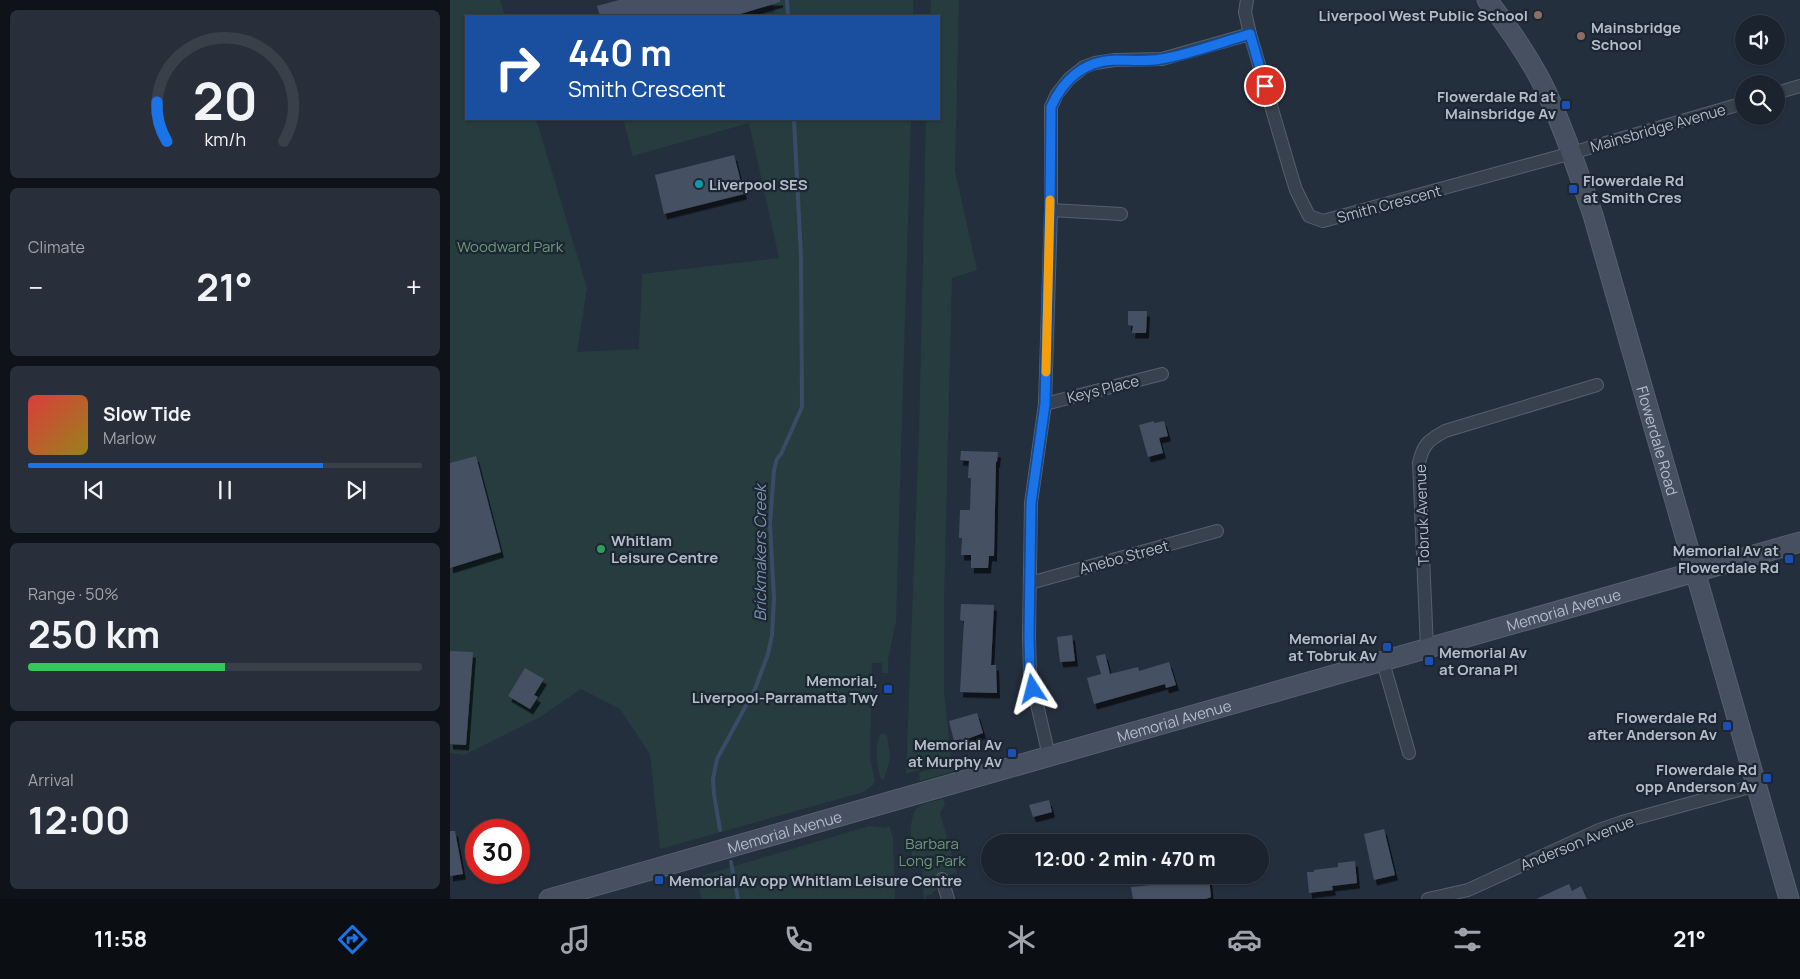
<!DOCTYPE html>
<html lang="en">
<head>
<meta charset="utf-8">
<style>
	:root { --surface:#1b232e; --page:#282f3a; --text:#f1f3f6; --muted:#a0a4aa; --line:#39404a; --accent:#1a73e8 }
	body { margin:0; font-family:Manrope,sans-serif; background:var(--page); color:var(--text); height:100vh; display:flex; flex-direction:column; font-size:19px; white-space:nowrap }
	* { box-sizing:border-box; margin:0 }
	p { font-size:16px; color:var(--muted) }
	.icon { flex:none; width:28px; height:28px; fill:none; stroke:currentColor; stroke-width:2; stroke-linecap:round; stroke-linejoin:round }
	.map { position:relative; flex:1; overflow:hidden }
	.drawer { display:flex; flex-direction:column; gap:10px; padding:10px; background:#0f1319; width:450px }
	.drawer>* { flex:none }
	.guide { position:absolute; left:15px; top:15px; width:475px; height:105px; border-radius:0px; box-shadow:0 1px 4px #0004,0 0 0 1px var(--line); background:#1a4fa0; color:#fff; overflow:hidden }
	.controls { position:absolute; left:1285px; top:15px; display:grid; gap:10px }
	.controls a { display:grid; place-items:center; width:50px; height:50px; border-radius:50%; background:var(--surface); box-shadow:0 1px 4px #0004,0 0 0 1px var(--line); font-size:25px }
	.speed { position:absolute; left:15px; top:819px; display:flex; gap:10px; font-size:25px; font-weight:700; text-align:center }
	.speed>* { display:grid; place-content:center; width:65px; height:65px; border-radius:50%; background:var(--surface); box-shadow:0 1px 4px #0004,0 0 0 1px var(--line); line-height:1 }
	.speed .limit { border:8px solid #d22; background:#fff; color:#111 }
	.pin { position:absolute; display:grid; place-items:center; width:42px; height:42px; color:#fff; margin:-21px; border:2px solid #fff; border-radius:50%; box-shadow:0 1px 5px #0007 }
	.me { position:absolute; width:55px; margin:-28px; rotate:351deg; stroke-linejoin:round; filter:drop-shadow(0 0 4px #0008) }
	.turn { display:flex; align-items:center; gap:18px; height:105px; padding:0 20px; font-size:22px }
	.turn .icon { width:65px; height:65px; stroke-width:2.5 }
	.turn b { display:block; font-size:35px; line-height:42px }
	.big { font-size:38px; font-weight:700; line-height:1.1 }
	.drawer .card { flex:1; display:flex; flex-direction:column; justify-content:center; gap:8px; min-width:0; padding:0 18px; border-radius:8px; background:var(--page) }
	.drawer .dial { align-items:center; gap:0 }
	.dial svg { height:130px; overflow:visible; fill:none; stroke:var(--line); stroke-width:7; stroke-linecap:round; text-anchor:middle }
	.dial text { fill:var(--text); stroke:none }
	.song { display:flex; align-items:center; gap:15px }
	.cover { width:60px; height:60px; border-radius:8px; background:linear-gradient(135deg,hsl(0 70% 55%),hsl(50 70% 35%)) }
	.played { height:5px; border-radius:2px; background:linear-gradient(90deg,var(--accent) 75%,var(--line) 75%) }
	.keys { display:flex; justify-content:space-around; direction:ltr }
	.heat { display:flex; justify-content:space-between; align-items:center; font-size:28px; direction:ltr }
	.charge { height:8px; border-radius:4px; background:linear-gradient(90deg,#34c759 50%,var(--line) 0) }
	.trip { position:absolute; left:531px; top:834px; width:288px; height:50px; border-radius:25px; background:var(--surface); box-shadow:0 1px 4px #0004,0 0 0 1px var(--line); font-weight:700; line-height:50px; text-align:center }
	.menu { display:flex; height:80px; justify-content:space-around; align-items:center; background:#0b0e12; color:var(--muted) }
	.menu .icon { width:35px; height:35px }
	.menu .current { color:var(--accent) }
	.menu b { font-size:22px; color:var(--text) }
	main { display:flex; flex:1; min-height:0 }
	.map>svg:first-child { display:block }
</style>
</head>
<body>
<main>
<section class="drawer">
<div class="card dial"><svg viewBox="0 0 100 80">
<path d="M14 69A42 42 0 1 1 86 69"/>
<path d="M14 69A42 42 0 0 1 8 45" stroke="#1a73e8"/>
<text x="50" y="56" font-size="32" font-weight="700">20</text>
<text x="50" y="72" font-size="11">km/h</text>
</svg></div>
<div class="card"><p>Climate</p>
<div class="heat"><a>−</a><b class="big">21°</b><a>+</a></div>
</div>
<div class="card">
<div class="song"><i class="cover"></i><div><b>Slow Tide</b><p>Marlow</p></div></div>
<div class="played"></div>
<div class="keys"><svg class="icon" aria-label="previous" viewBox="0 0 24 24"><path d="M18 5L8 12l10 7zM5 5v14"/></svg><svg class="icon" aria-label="pause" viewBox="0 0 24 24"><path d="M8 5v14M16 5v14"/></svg><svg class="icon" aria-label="next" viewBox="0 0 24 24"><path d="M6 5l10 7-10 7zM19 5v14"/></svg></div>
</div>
<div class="card"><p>Range · 50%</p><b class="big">250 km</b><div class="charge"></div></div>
<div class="card"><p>Arrival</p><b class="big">12:00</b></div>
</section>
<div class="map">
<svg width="1350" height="899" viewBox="0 0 1350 899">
	<defs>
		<filter id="shadow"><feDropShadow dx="3" dy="5.5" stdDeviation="0" flood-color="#0009"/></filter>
	</defs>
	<rect width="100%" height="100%" fill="#242f3e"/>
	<g fill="#263c3f">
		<path d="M0,0H50L55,16H16V119H86L137,288L127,352L189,349L192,274L329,258L299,123L183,156L173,119H461L446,621L438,660V673H432V663H422L420,757L425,781L423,785L414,792L210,849L200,754L170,709L131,689L90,717L14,755L0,753Z"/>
		<path d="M321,0H463V16H315L325,13Z"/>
		<path d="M481,0H509L505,171L527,270L502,278L494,602V691L501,759L456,774L469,433L476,119H489V16H480Z"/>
		<path d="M430,734H437L440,759L434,779L431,780C427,765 424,749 430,734Z"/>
		<path d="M519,756L523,766L470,781L469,773Z"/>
		<path d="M493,799L495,804L490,813L507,873L498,875L496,871L486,874L488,887L482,894L476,896V899H474L472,868L463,869C462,853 455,814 471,805C477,802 486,801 493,799Z"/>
		<path d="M439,825L443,838L445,899H251L248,877L419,826L436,828Z"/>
	</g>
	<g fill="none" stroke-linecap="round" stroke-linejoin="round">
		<g stroke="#394c67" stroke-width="4">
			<path d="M337,0L338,16"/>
			<path d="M270,830L264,794L263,779L267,759L305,689L318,654L322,635L324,599L320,524L324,470L327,459L331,454L352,407L351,257L344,119"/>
			<path d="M281,862L288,899"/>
		</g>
	</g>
	<g fill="#455162" filter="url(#shadow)">
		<path d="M169,0H330V2L284,16H150L147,6Z"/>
		<path d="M284,155L294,194L214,214L205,175Z"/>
		<path d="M678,311H697L696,333H682L683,326L678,325Z"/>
		<path d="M704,421V423L714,421L718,436L709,438L713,453L698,457L689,425Z"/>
		<path d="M511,451L548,452L547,462H546L544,556H539L538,568H521V555H511L512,538H509L510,510H520L521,478H518L519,461L510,460Z"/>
		<path d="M26,456L51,552L0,568V463Z"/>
		<path d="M511,604L544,605L541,665H546L547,693L510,692L514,621L510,620Z"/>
		<path d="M622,635L625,661L610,662L607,637Z"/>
		<path d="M0,651L23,652L16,745L0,744Z"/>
		<path d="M655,654L660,674L688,667L689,671L719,662L726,685L716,688L715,684L644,704L637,678L651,674L646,656Z"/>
		<path d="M75,668L94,679L84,695L88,697L80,709L58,696Z"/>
		<path d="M527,713L533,733L512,741L511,739L504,741L499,721Z"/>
		<path d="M599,800L602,812L583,817L579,805Z"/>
		<path d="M934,829L945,875L924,880L914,834Z"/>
		<path d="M0,831H5L13,874L0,876Z"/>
		<path d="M905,861L907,883L882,886L883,890L859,893L857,872H864V870L888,867V863Z"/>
		<path d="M759,877L761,897L756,899H683L681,887L744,881V879Z"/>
		<path d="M1119,884L1122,891L1131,886L1137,899H1086Z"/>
	</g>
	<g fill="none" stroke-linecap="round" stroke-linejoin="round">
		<g stroke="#565f6c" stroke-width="14">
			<g id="street">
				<path d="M797,0L795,12L800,34L841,174L846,190L859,216L873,221L1111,156L1294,103"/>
				<path d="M1326,93L1350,86"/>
				<path d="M601,210L671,214"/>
				<path d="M595,404L712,374"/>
				<path d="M580,583L767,531"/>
				<path d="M977,648L969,463C973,444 979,440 995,431L1147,385"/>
				<path d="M933,662L959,753"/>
				<path d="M599,756L580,674L579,636L581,503L595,404L601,210V107L607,94L619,79L634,67L645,63L665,60L712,59L800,34"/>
				<path d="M492,879L498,899"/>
				<path d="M978,899L1018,890L1149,830L1172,822L1307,785"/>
			</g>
		</g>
		<g stroke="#565f6c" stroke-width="21">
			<g id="secondary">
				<path id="s1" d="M1037,0C1057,25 1075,51 1090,79C1112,122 1127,169 1143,215L1339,899"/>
				<path id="s2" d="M99,899L1350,542"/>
			</g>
		</g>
		<use href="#street" stroke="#38414e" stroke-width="12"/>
		<use href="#secondary" stroke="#465061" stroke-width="19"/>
	</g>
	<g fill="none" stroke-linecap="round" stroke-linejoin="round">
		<g stroke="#114b97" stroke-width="12">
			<path id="route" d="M583,689L580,674L579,636L581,503L595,404L600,210L601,107C613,80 634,61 665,60C680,60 696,62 711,59C739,55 772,42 800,34L815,86"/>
		</g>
		<use href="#route" stroke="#1a73e8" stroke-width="9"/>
		<path stroke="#f59e0b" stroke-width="9" d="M596,372L600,200"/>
	</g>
	<g fill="#8d6e63" stroke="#1d2633" stroke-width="2">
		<circle cx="1088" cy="15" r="5"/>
		<circle cx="1131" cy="36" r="5"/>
	</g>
	<g fill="#1a4fb4" stroke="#1d2633" stroke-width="2">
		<rect x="1111" y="100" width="10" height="10" rx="2.5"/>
		<rect x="1118" y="184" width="10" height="10" rx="2.5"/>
		<rect x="1334" y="554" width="10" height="10" rx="2.5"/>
		<rect x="932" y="642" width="10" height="10" rx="2.5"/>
		<rect x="974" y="656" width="10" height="10" rx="2.5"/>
		<rect x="433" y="684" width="10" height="10" rx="2.5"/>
		<rect x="1272" y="721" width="10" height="10" rx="2.5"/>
		<rect x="557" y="748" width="10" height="10" rx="2.5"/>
		<rect x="1312" y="773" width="10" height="10" rx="2.5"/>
		<rect x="204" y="875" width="10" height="10" rx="2.5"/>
	</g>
	<circle fill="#0f9aa8" stroke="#1d2633" stroke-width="2" cx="249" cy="184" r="5"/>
	<circle fill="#2e9e5b" stroke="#1d2633" stroke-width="2" cx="151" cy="549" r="5"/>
	<g text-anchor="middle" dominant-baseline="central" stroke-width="4.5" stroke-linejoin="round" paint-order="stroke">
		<g font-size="15" font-weight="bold" fill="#b4bcc9" stroke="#1d2633" text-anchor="end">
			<text x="1078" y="15">Liverpool West Public School</text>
			<text x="1141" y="27" text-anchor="start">Mainsbridge<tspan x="1141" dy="17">School</tspan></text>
			<text x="1106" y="96">Flowerdale Rd at<tspan x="1106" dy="17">Mainsbridge Av</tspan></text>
			<text x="1133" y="180" text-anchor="start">Flowerdale Rd<tspan x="1133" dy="17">at Smith Cres</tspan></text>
			<text x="259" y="184" text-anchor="start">Liverpool SES</text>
			<text x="161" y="540" text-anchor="start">Whitlam<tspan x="161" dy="17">Leisure Centre</tspan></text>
			<text x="1329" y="550">Memorial Av at<tspan x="1329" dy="17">Flowerdale Rd</tspan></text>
			<text x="927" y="638">Memorial Av<tspan x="927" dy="17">at Tobruk Av</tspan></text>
			<text x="989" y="652" text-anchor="start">Memorial Av<tspan x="989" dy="17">at Orana Pl</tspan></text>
			<text x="428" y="680">Memorial,<tspan x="428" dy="17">Liverpool-Parramatta Twy</tspan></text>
			<text x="1267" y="717">Flowerdale Rd<tspan x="1267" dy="17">after Anderson Av</tspan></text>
			<text x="552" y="744">Memorial Av<tspan x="552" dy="17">at Murphy Av</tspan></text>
			<text x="1307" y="769">Flowerdale Rd<tspan x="1307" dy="17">opp Anderson Av</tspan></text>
			<text x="219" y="880" text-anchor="start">Memorial Av opp Whitlam Leisure Centre</text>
		</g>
		<g font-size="15" fill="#b4bcc9" stroke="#1d2633">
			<text transform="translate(1208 128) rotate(-16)">Mainsbridge Avenue</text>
			<text transform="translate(939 204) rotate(-15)">Smith Crescent</text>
			<text transform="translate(653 389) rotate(-14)">Keys Place</text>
			<text stroke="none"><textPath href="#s1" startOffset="476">Flowerdale Road</textPath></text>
			<text transform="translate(972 515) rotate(-92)">Tobruk Avenue</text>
			<text transform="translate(674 557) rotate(-15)">Anebo Street</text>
			<text stroke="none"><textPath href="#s2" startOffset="1055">Memorial Avenue</textPath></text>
			<text stroke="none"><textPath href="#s2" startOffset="650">Memorial Avenue</textPath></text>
			<text stroke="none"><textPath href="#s2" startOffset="245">Memorial Avenue</textPath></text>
			<text transform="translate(1127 843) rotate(-22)">Anderson Avenue</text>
		</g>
		<g font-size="15" fill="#6b9a76" stroke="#1d2633">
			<text x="60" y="246">Woodward Park</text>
			<text x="482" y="843">Barbara<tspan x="482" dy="17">Long Park</tspan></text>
		</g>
		<g font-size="16" font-style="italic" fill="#7c92b1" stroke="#1d2633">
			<text transform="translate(310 553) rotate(-90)">Brickmakers Creek</text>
		</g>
	</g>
</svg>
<div class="controls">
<a><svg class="icon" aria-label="sound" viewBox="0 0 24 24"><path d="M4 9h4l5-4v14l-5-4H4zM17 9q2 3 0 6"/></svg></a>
<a><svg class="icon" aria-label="search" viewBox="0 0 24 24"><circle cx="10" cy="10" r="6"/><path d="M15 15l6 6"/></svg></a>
</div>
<div class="speed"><div class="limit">30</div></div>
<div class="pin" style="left:815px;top:86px;background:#d93025"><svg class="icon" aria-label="arrive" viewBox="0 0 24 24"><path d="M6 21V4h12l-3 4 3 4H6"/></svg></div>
<svg class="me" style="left:583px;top:689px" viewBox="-20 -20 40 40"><path d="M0-17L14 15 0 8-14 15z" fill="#1a73e8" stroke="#fff" stroke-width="4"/></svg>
<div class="trip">12:00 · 2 min · 470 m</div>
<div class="guide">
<div class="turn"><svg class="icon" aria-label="right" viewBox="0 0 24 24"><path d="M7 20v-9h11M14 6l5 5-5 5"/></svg><div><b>440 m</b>Smith Crescent</div></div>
</div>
</div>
</main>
<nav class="menu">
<b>11:58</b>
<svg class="icon current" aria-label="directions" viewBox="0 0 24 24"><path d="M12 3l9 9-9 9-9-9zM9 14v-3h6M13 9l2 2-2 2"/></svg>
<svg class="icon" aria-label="music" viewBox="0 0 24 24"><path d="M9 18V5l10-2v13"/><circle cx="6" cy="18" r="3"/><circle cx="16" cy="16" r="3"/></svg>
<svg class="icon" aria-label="phone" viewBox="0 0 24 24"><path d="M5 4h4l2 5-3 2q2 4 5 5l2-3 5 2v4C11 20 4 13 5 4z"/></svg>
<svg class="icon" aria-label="climate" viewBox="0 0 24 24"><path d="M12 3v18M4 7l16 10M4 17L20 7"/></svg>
<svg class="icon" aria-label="car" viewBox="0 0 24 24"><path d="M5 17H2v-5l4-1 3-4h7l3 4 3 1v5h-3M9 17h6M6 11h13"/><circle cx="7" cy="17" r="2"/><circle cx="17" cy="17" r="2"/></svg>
<svg class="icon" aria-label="filters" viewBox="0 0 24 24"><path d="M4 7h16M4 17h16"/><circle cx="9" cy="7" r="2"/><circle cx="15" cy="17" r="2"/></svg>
<b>21°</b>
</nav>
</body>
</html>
